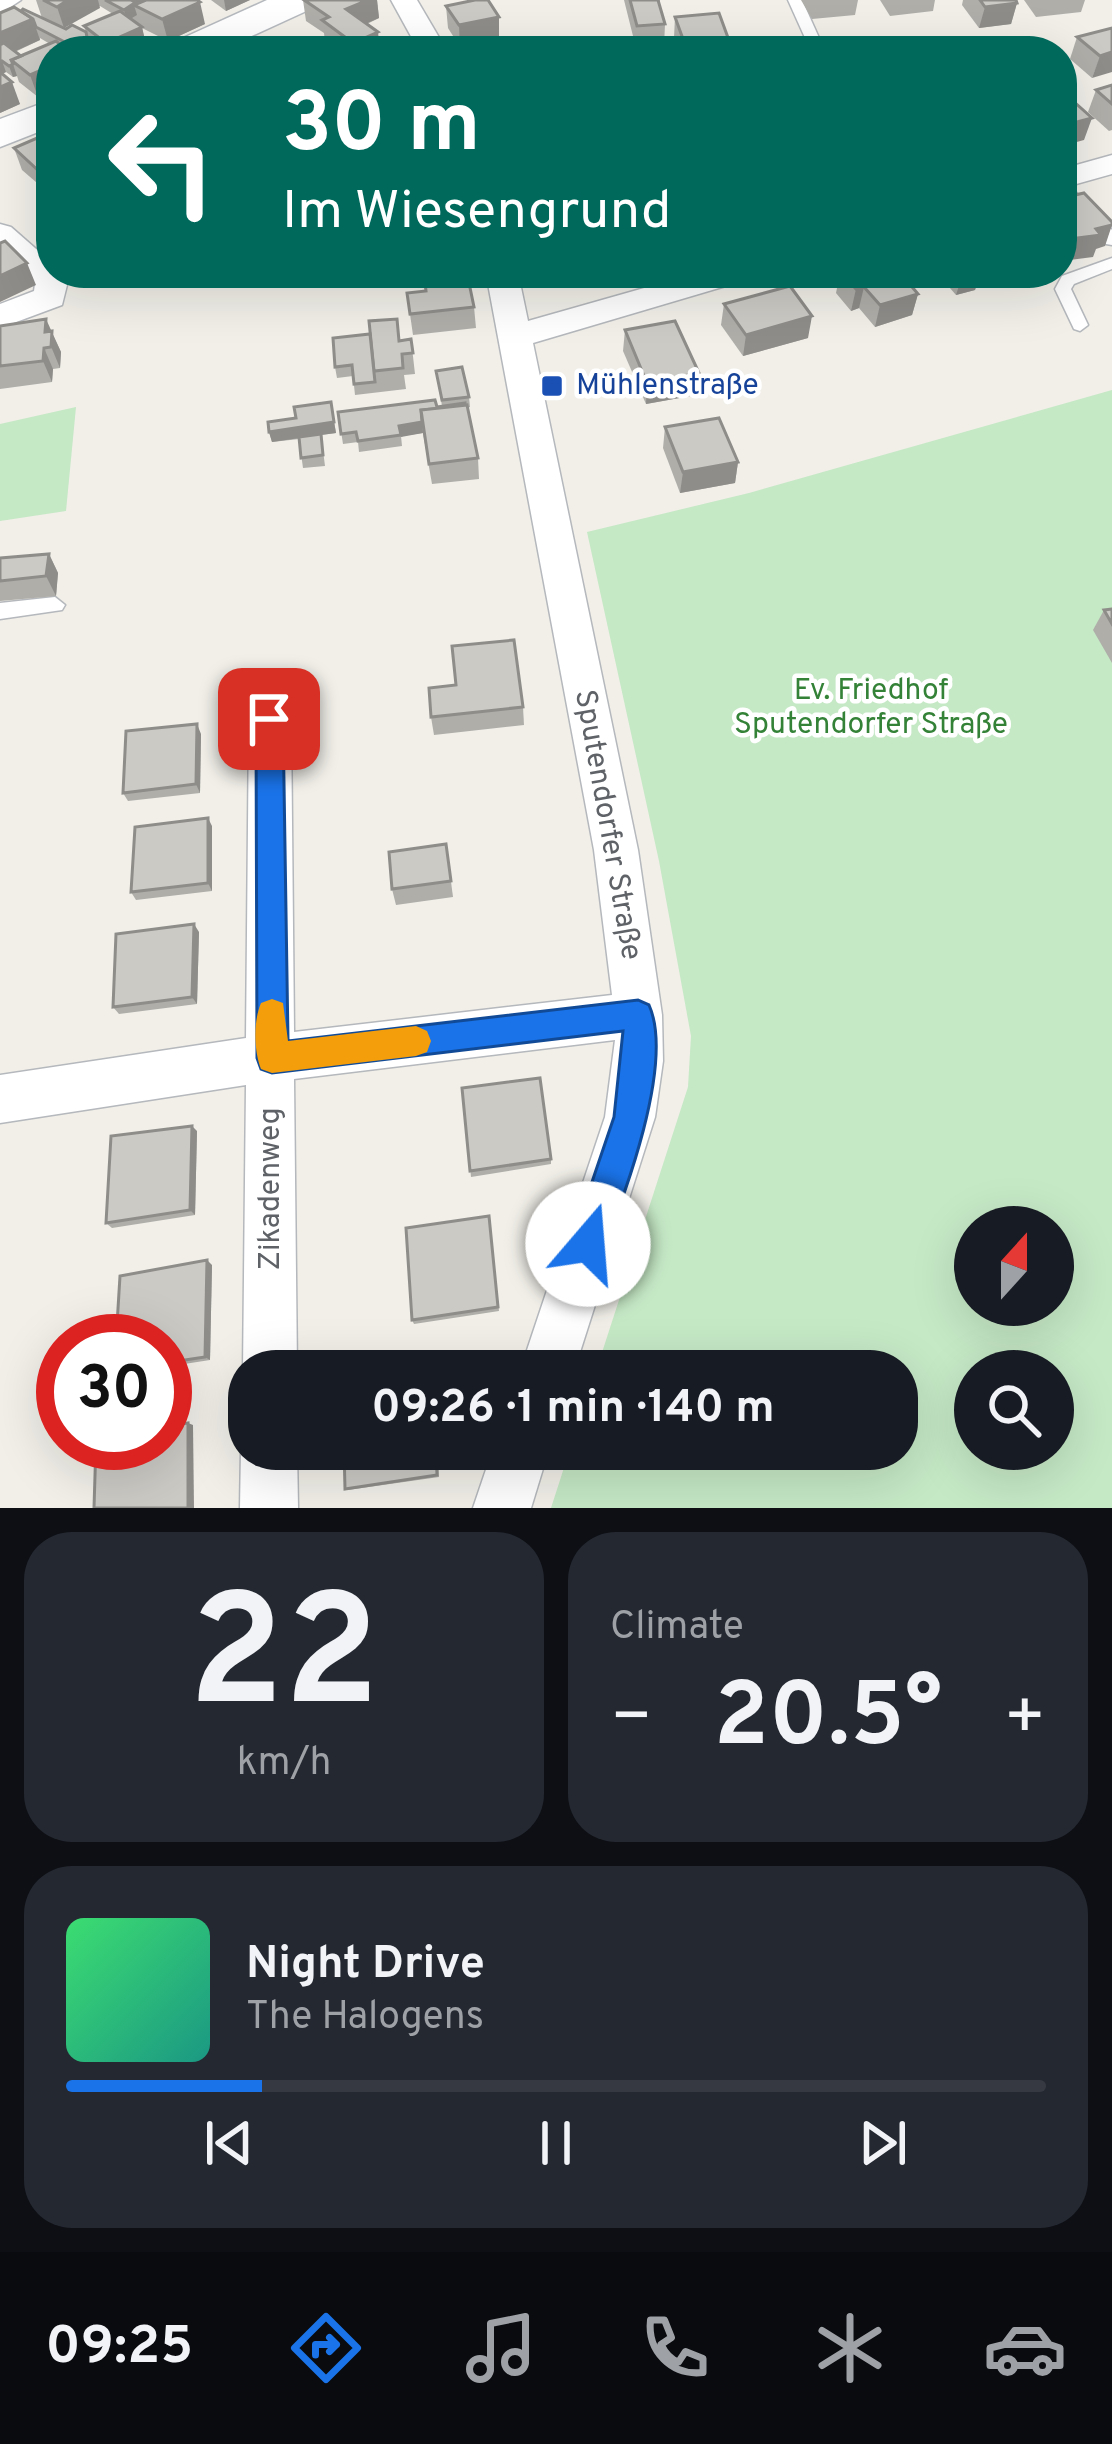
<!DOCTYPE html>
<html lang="en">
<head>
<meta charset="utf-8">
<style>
	:root { --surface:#171b24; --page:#242831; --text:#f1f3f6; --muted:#9ea1a6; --line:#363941; --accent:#1a73e8 }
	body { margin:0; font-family:Overpass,sans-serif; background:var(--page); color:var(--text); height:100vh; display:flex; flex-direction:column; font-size:45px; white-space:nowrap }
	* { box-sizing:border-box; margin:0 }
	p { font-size:39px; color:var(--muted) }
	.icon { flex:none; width:66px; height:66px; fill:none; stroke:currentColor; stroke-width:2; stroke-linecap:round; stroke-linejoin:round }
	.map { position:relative; height:1508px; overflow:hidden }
	.side { display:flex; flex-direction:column; gap:24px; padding:24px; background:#0d0f14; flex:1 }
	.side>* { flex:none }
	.banner { position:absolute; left:36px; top:36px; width:1041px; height:252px; border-radius:48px; box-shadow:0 12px 48px #0002; background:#00695c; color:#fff; overflow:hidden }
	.needle { width:78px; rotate:21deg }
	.controls { position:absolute; left:954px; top:1206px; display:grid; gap:24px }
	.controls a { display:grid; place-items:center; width:120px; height:120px; border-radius:50%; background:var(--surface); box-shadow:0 12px 48px #0002; font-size:60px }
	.speed { position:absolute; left:36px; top:1314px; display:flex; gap:24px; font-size:60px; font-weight:700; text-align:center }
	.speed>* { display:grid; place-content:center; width:156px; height:156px; border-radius:50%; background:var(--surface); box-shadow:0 12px 48px #0002; line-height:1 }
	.speed .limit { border:18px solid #d22; background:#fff; color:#111 }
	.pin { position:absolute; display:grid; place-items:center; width:102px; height:102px; color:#fff; margin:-51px; border-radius:24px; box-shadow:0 6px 18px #0006 }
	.me { position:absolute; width:132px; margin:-66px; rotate:18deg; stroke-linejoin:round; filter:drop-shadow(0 0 9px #0008) }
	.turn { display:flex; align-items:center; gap:42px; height:252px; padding:0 48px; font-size:54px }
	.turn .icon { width:156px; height:156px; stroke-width:2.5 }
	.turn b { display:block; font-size:84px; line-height:102px }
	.big { font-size:90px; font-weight:700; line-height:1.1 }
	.side .card { flex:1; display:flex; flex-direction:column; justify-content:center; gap:18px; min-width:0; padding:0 42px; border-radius:48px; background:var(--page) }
	.side .dial { align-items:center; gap:0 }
	.dial b { font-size:156px; line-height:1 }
	.song { display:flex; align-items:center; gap:36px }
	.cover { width:144px; height:144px; border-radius:18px; background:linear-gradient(135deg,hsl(140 70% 55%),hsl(170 70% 35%)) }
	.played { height:12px; border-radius:6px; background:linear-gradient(90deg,var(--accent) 20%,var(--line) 20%) }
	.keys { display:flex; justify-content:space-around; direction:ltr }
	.heat { display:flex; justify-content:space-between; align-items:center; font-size:66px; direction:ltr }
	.side .tiles { flex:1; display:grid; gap:24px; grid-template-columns:1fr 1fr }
	.card:last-child { grid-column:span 2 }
	.trip { position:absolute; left:228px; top:1350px; width:690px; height:120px; border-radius:48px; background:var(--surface); box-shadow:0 12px 48px #0002; font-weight:700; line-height:120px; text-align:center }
	.tabs { display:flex; height:192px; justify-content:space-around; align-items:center; background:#090b0e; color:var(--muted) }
	.tabs .icon { width:84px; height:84px }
	.tabs .on { color:var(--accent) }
	.tabs b { font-size:54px; color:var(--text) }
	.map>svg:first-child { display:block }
</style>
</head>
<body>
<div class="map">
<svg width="1112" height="1508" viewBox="0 0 1112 1508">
	<rect width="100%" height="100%" fill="#f1efe8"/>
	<g fill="#c5e8c5" fill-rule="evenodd">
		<path d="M1112,390V1508H551L570,1449H897V1371H596L688,1087L691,1036L659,861L587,532L749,493ZM975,1227H1053V1305H975ZM975,1371H1053V1449H975Z"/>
		<path d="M76,407L66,511L0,521V424Z"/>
	</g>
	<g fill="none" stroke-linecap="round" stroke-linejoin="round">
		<g stroke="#b5b8bc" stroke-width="3">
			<g id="lane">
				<path d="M788,0H802L820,40L818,43L806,40Z"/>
				<path d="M1062,181L1067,183L1112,230V245L1106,244L1062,195Z"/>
				<path d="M1112,258V269L1074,284L1071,289L1088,325L1080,331L1074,329L1055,289L1062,276Z"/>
				<path d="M55,597L65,605L62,610L0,619V603Z"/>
			</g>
		</g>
		<g stroke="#b5b8bc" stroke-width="3">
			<g id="street">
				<path d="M0,0H21L0,14Z"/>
				<path d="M391,0H417L447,51H419Z"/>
				<path d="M1112,155V174L1062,188V169Z"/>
				<path d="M0,224L11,227L51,262V273H63L68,281L62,305L0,328V304L34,291L35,284L0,251Z"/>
				<path d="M486,273H518L528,321L697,273H751L746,280L533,343L638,850L662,1015L663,1061L655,1117L574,1371H520L605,1117L615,1040L294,1079L297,1371H249V1386L243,1371L246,1085L0,1123V1075L246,1038L249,719L255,707L270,702L285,707L291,719L294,1032L612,995L594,850Z"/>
				<path d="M249,1430V1449H297L298,1508H240L241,1449Z"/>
				<path d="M493,1449H549L531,1508H473Z"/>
			</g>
		</g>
		<g stroke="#b6babf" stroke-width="3">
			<g id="secondary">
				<path d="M267,0H318L313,8L219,51H166L172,43Z"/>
				<path d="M51,100V127L0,147V119Z"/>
			</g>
		</g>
		<use href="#lane" fill="#fff" fill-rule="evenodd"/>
		<use href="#street" fill="#fff" fill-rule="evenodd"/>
		<use href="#secondary" fill="#fff" fill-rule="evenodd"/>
	</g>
	<g fill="#afaea9" fill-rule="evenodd">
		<path d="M36,0H143L137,4L205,24L168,41L142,28L147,49L142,51H51L38,97L19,82L17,76L13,77L6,72L2,74L20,104L0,113V13L21,11L42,18ZM100,6L113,14L84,26L86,32L64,28ZM40,38L50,44L21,56L15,52L40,40Z"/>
		<path d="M211,0H250L226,11Z"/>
		<path d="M303,0H377L379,18L367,24L380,51H337L325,42L324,33L306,21Z"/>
		<path d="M624,0H660V6L665,24L664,46L636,48Z"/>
		<path d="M801,0H858L855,15L812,19Z"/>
		<path d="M880,0H935L933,11L890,16Z"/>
		<path d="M963,0H1016L1017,3L1011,24L979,28L962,5Z"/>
		<path d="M1024,0H1085L1081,12L1036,17Z"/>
		<path d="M446,6L499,17V39L460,47L448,28Z"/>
		<path d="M675,17L731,46V51H678L674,38Z"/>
		<path d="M1112,28L1092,78L1070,59L1077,37Z"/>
		<path d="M1112,85V130L1109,131L1088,112L1096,90Z"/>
		<path d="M51,132V195L22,170L14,148Z"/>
		<path d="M840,273H910L907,281L918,294L912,315L875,327L859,308L851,311L836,293Z"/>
		<path d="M937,273H984L980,274L975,290L956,295Z"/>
		<path d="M426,291L474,307L476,328L413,335L407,293Z"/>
		<path d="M724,304L808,338L743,356L721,325Z"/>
		<path d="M0,326L51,331L61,352L60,368L53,369L52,382L0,389Z"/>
		<path d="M625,330L696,395L646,404L623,351Z"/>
		<path d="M411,339L415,374L404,375L406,389L355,395L353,376L337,378L335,367L399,340Z"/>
		<path d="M436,371L469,397L470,407L467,408L478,458L479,479L432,484L423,433L401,436L402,446L359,452L358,442L343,444L338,412L442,406Z"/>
		<path d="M331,402L336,433L321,435L325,466L303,468L299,439L272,442L269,432Z"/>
		<path d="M665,427L738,462L735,483L680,493L663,448Z"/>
		<path d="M49,554L58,573L56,596L0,601V558Z"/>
		<path d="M1112,609V663L1093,630L1104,610Z"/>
		<path d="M523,707L524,725L434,735L431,717Z"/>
		<path d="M201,734L200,793L128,801L123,793Z"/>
		<path d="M212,826V891L136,900L131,892Z"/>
		<path d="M446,844L453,897L396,905L392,889Z"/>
		<path d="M199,932L197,1004L119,1014L113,1007Z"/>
		<path d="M462,1088L551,1159V1164L471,1177Z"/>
		<path d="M197,1131L195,1215L112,1228L106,1223Z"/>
		<path d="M489,1216L499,1311L414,1324L412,1320Z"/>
		<path d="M212,1265L210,1360L165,1367V1341Z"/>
		<path d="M438,1449L439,1477L348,1490L345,1489Z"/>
	</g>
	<g fill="#8f8d8a">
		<path d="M68,0H98L100,8L64,28L57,7Z"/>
		<path d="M126,0H143L134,5L137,15L127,21L124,10Z"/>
		<path d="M224,0H250L226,11Z"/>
		<path d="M368,0H377L379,18L349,31L346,9Z"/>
		<path d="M200,2L205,24L168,41L162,19Z"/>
		<path d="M1017,3L1011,24L979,28L985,7Z"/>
		<path d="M499,17V39L460,47L459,25Z"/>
		<path d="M33,19L40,40L0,58V33Z"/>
		<path d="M142,27L147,49L142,51H108L106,43Z"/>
		<path d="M378,32L380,51H354L353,43Z"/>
		<path d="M1112,52V72L1092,78L1100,56Z"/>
		<path d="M2,61L6,72L0,75V62Z"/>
		<path d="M13,64L17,76L13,77L9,66Z"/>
		<path d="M51,66V91L38,97L30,75Z"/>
		<path d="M12,82L20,104L0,113V87Z"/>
		<path d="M1092,118L1084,140L1062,146V126Z"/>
		<path d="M51,170L50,196L42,174Z"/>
		<path d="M1112,225L1105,246L1096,249L1093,257L1062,261V240Z"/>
		<path d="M27,263L36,285L0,302V276Z"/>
		<path d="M963,273H983L980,274L975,290L956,295Z"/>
		<path d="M864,287L859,308L851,311L856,289Z"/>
		<path d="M918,294L912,315L875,327L880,305Z"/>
		<path d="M812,316L808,338L743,356L746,335Z"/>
		<path d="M46,319L61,352L60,368L45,332Z"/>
		<path d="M44,348L53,369L52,382L43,361Z"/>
		<path d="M699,373L696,395L646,404L647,383Z"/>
		<path d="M334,422L336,433L321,435L325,466L321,435L272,442L269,432Z"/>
		<path d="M422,422L423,433L401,437L399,426Z"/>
		<path d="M738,462L735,483L680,493L683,472Z"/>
		<path d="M49,554L58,573L56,596L46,576Z"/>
		<path d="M197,724L201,734L200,793L196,784Z"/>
		<path d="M208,818L212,826V891L208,883Z"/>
		<path d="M194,924L199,932L197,1004L192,997Z"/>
		<path d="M192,1126L197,1131L195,1215L190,1210Z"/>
		<path d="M207,1260L212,1265L210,1360L205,1357Z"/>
		<path d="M188,1423L193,1425L194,1508H188Z"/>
	</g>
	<g fill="#cccac5" stroke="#8f8d8a" stroke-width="3">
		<path d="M43,0H68L57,7Z"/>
		<path d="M105,0H131L136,2L124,10Z"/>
		<path d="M146,0H197L200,2L162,19L134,5Z"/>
		<path d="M304,0H368L346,9L378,32L353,43L322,20L329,17Z"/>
		<path d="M475,0H488L499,17L459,25L446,6Z"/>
		<path d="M630,0H658L665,24L637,26Z"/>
		<path d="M980,0H1016L1017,3L985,7Z"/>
		<path d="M14,7L33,19L0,33V13Z"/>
		<path d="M23,9L66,29L72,25L86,32L87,37L97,44L82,51L36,27L33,19L21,11Z"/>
		<path d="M120,11L142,27L106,43L84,26Z"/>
		<path d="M719,13L731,46L687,50L675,17Z"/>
		<path d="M1112,28V52L1100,56L1077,37Z"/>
		<path d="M56,41L68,51H51V66L30,75L11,60Z"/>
		<path d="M4,43L21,56L11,60L13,64L9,66L2,61L0,62V45Z"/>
		<path d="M541,45L545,51H509Z"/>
		<path d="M667,47L668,51H637L636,48Z"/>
		<path d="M0,72L12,82L0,87Z"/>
		<path d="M1112,85V104L1096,90Z"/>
		<path d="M1062,91L1092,118L1062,126Z"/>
		<path d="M51,132V170L42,174L14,148Z"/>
		<path d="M1084,193L1112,222V225L1096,229L1101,235L1062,240V198Z"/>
		<path d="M5,241L27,263L0,276V243Z"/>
		<path d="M842,273H909L902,275L918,294L880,305L864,287L856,289Z"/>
		<path d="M468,278L474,307L410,314L407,293L426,291L425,283Z"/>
		<path d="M790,286L812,316L746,335L724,304Z"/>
		<path d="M46,319L45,332L52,331L51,347L44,348L43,361L0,366V326Z"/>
		<path d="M397,319L399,341L411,339L413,353L402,354L403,368L374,371L369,321Z"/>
		<path d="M675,321L699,373L647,383L625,330Z"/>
		<path d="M370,334L375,382L354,384L352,365L335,367L333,338Z"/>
		<path d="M462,367L469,397L442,400L436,371Z"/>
		<path d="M435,400L437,407L465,403V406L421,410L422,422L399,426L401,435L358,441L356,432L341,434L338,412Z"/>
		<path d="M331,402L334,422L269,432L268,422L296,418L294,407Z"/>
		<path d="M467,405L478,458L429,464L421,410Z"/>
		<path d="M719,418L738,462L683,472L665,427Z"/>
		<path d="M321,434L323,455L301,458L299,437Z"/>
		<path d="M49,554L46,576L0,581V558Z"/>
		<path d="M1112,609V624L1104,610Z"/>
		<path d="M514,640L523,707L431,717L429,688L456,685L452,646Z"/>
		<path d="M197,724L196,784L123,793L126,731Z"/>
		<path d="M208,818V883L131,892L135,827Z"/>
		<path d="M446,844L451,881L392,889L389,852Z"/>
		<path d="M194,924L192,997L113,1007L116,934Z"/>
		<path d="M540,1078L551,1159L470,1171L462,1088Z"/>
		<path d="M192,1126L190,1210L106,1223L111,1136Z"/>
		<path d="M489,1216L498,1307L412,1320L406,1228Z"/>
		<path d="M207,1260L205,1357L165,1363V1341H116L120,1276Z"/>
		<path d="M188,1423V1508H94L96,1443H165V1426Z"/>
		<path d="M344,1449H436L437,1475L345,1489Z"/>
	</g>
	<path fill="#1a73e8" stroke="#114b97" stroke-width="3" d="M269,708L283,719L288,1041L638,1000L649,1005C675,1063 624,1198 600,1256L588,1261L576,1256L571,1244L614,1117L623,1031L272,1073L261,1069L257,1058L256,719Z"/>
	<path fill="#f59e0b" d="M272,999L283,1003L288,1041L416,1026L427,1031L431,1041L427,1052L416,1056L272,1073L261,1069C254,1051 253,1022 261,1003Z"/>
	<rect fill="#1a4fb4" stroke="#fff" stroke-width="4.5" x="540" y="374" width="24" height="24" rx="6"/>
	<g text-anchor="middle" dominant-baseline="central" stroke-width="9" stroke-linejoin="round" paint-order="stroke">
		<g font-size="30" fill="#164399" stroke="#fff" text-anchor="start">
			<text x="576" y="386">Mühlenstraße</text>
		</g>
		<g font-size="30" fill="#348238" stroke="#fff">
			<text x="871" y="691">Ev. Friedhof<tspan x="871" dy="34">Sputendorfer Straße</tspan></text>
		</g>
		<g font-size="30" fill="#5f6368" stroke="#fff">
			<text transform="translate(607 825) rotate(80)">Sputendorfer Straße</text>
			<text transform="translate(271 1189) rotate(-90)">Zikadenweg</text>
		</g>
	</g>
</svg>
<div class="controls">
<a><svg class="needle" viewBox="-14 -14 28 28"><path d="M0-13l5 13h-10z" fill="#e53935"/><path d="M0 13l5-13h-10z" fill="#9ea1a6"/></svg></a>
<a><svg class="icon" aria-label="search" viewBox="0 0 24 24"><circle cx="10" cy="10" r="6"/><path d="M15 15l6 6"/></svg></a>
</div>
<div class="speed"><div class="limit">30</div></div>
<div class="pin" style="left:269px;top:719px;background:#d93025"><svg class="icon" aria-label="arrive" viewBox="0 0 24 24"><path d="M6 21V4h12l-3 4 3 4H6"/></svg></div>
<svg class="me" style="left:588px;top:1244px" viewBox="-20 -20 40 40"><circle r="19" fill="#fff"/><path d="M0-13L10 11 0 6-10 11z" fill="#1a73e8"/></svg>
<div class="trip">09:26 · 1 min · 140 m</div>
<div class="banner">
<div class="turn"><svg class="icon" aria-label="left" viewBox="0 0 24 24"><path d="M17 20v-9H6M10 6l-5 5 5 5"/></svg><div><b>30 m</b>Im Wiesengrund</div></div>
</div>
</div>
<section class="side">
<div class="tiles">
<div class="card dial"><b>22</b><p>km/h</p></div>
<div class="card"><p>Climate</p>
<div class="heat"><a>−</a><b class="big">20.5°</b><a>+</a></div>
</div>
<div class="card">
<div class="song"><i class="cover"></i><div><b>Night Drive</b><p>The Halogens</p></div></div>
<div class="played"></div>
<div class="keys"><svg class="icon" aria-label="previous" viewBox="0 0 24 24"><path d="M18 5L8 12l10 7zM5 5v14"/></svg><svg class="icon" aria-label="pause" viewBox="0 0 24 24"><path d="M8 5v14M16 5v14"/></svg><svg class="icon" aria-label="next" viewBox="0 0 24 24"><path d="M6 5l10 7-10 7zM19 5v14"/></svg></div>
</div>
</div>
</section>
<nav class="tabs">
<b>09:25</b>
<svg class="icon on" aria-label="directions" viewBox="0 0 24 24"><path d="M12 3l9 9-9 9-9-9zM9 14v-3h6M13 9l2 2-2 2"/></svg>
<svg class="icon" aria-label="music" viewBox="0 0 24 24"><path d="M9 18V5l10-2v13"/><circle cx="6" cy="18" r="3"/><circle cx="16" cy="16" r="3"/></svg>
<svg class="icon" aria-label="phone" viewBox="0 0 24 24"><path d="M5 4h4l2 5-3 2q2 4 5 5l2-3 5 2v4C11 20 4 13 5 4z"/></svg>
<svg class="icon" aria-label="climate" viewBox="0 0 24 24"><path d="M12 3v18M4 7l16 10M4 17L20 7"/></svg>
<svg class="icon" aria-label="car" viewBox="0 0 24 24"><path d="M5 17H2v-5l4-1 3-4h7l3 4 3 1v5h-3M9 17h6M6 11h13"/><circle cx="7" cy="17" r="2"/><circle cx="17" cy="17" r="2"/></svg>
</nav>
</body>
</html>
